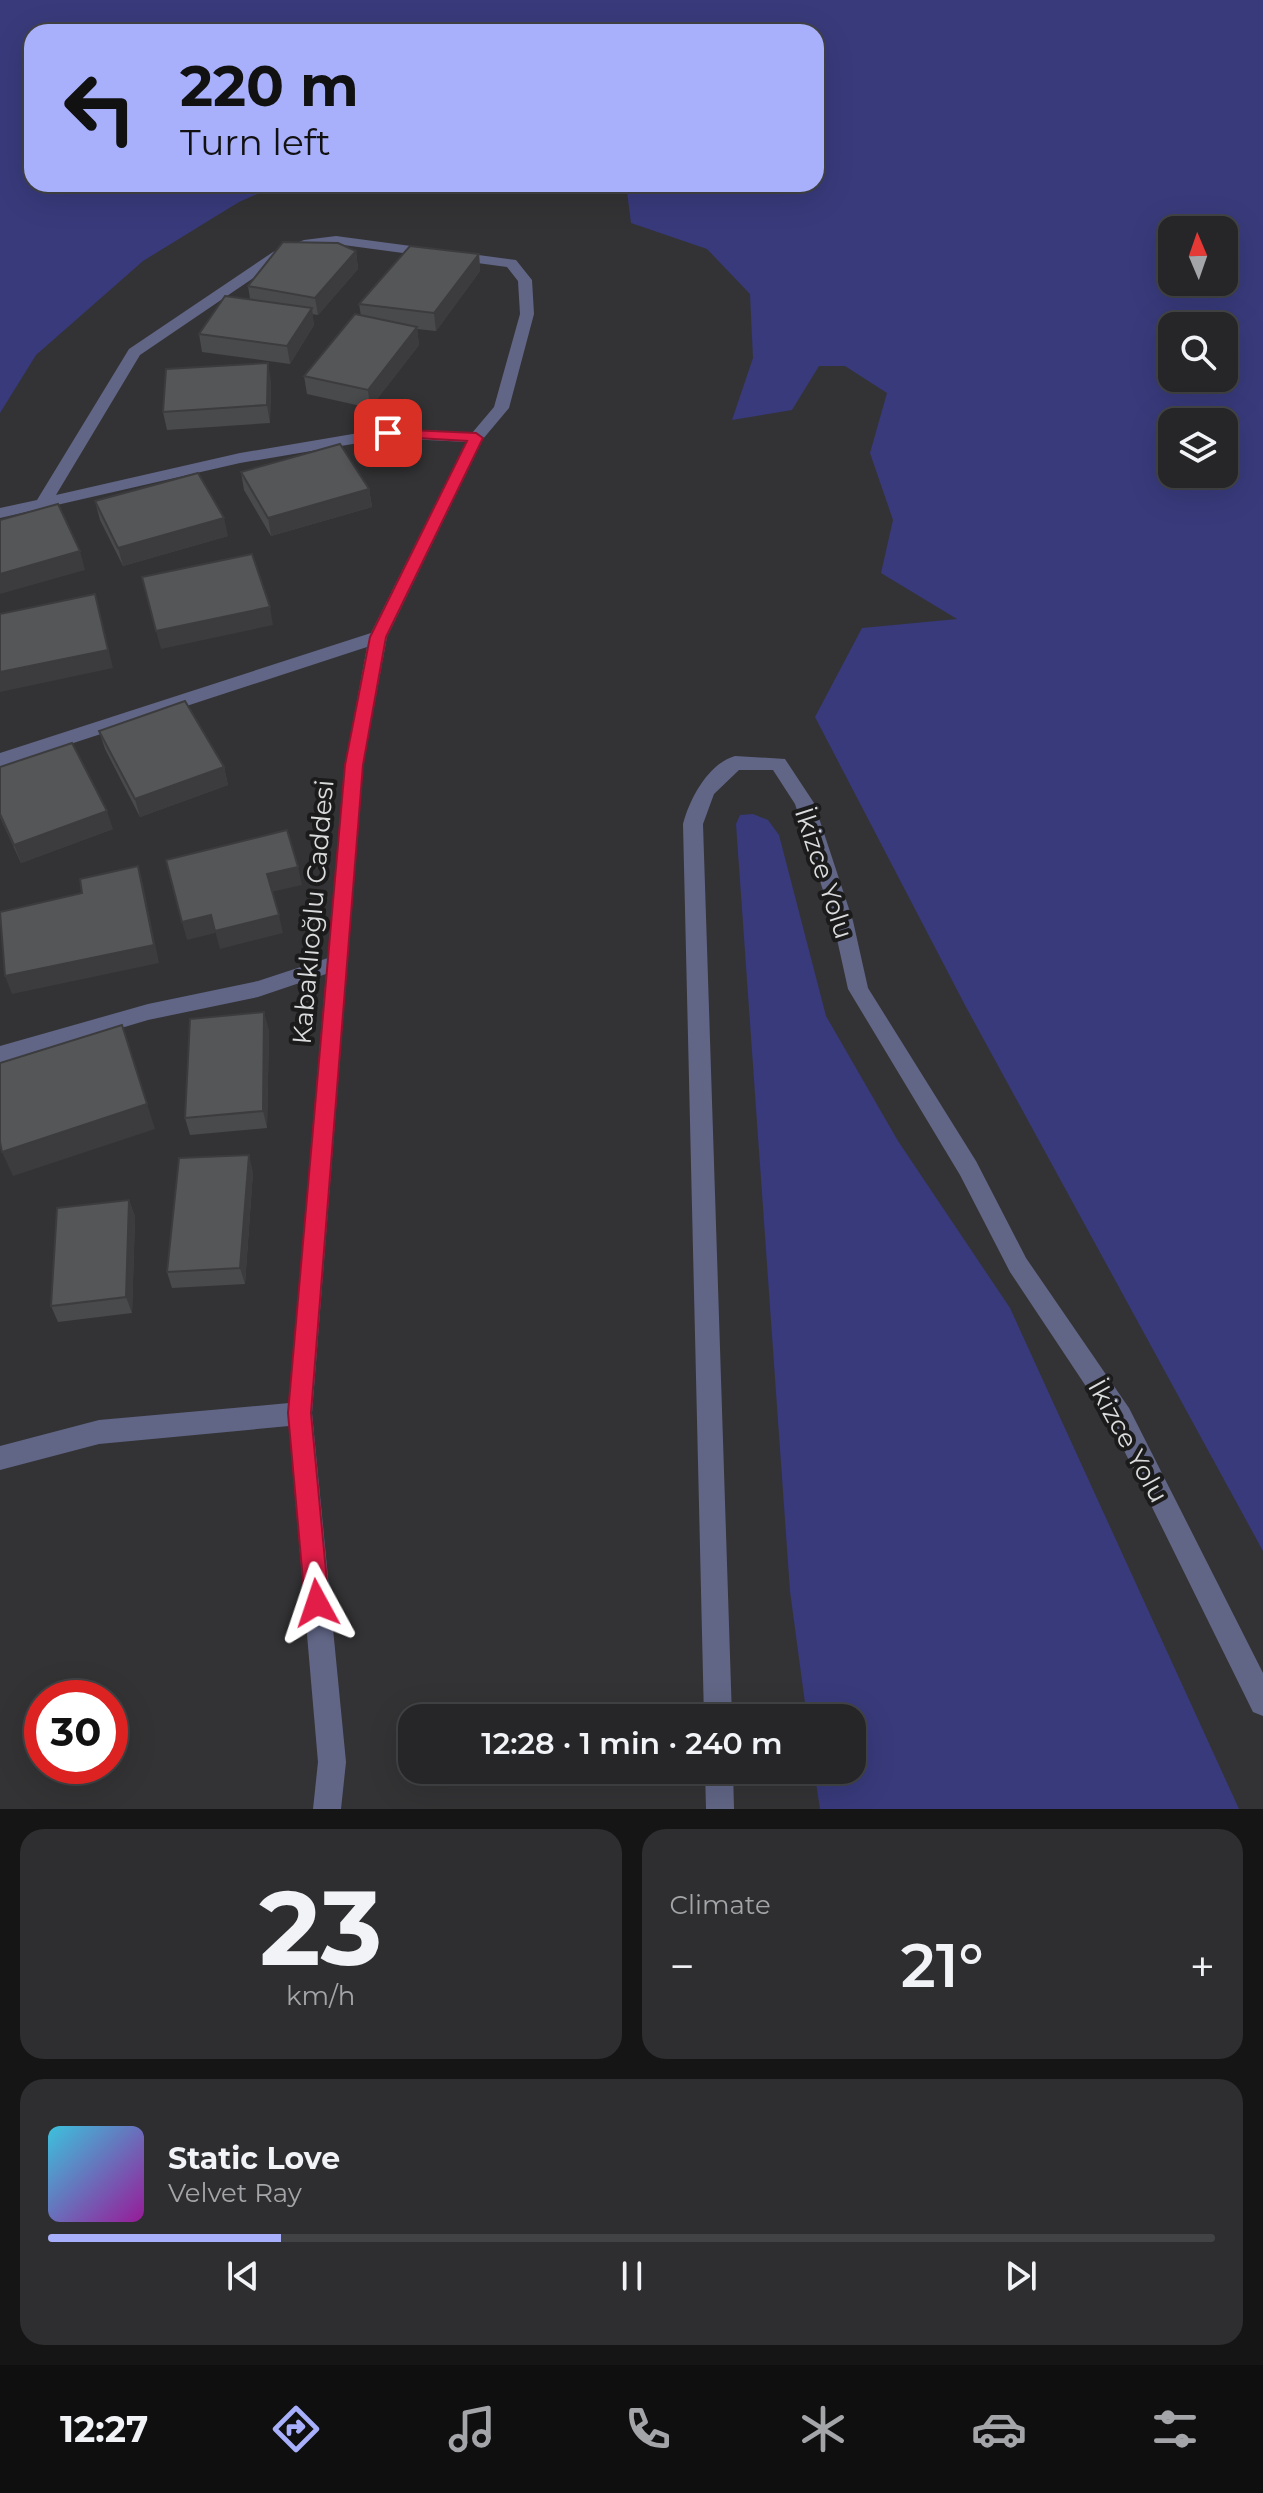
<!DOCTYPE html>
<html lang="en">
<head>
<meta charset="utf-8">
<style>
	:root { --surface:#262628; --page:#2e2e30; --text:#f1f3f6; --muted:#a4a5a8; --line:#424345; --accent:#a8b0fc }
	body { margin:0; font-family:Montserrat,sans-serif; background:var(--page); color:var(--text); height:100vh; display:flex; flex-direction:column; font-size:30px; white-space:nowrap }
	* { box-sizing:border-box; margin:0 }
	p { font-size:26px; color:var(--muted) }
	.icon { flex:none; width:44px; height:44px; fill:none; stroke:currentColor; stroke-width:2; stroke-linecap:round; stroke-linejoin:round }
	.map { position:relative; height:1809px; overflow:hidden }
	.details { display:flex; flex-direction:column; gap:20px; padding:20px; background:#151516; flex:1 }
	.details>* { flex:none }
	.top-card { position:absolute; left:24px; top:24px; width:800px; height:168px; border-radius:24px; box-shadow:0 8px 32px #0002,0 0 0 2px var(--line); background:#a8b0fc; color:#111; overflow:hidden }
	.needle { width:52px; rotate:358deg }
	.fabs { position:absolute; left:1158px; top:216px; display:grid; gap:16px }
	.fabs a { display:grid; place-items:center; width:80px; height:80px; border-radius:16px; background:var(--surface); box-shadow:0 8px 32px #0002,0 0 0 2px var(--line); font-size:40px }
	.speed { position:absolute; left:24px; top:1680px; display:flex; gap:16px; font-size:40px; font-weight:700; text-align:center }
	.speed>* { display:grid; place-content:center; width:104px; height:104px; border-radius:50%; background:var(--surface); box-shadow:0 8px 32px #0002,0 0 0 2px var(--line); line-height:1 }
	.speed .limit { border:12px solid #d22; background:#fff; color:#111 }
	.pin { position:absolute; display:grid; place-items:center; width:68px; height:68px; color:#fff; margin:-34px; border-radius:16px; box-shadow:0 4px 12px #0006 }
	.me { position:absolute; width:88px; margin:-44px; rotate:355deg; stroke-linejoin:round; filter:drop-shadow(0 0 6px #0008) }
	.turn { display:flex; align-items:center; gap:28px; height:168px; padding:0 24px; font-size:36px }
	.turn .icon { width:104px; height:104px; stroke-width:2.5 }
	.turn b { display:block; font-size:56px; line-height:68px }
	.big { font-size:60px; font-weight:600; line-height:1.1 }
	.details .card { flex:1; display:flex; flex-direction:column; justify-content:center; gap:12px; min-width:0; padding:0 28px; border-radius:24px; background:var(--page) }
	.details .dial { align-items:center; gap:0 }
	.dial b { font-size:104px; line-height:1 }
	.song { display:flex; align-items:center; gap:24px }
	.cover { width:96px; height:96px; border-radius:12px; background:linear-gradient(135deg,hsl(190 70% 55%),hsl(300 70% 35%)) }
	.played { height:8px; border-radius:4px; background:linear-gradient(90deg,var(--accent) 20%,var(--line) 20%) }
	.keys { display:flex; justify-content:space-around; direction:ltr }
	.heat { display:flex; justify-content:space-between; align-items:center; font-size:44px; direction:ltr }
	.details .tiles { flex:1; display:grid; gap:20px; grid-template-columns:1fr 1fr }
	.card:last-child { grid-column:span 2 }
	.trip { position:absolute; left:398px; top:1704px; width:468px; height:80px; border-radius:24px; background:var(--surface); box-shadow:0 8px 32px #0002,0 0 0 2px var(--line); font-weight:600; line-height:80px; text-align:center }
	.dock { display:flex; height:128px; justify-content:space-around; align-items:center; background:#0f0f10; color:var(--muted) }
	.dock .icon { width:56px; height:56px }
	.dock .current { color:var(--accent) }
	.dock b { font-size:36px; color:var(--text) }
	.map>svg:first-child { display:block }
</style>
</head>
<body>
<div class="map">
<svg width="1263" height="1809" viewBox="0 0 1263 1809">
	<rect width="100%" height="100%" fill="#333335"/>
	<g fill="#383a7b" fill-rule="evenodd">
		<path d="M0,0H1263V1551L966,1007L815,717L862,628L957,619L881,573L893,520L870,453L887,393L845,366H819L792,410L732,420L753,358L750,294L707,249L631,223L626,184H816V32H32V184H280L239,202L143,261L36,355L0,413ZM1172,230H1224V282H1172ZM1172,326H1224V378H1172ZM1172,422H1224V474H1172Z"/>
		<path d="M753,814L768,820L779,835L826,1016L898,1141L1010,1308L1239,1809H820L814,1770H852V1718H807L790,1591L736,824L740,815Z"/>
	</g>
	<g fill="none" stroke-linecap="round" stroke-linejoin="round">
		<g fill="#616686" fill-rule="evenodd">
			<path d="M336,236L516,260L532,280L534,314L509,408L483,439L387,637L363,765L312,1413L346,1762L341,1809H313L318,1762L289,1426L99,1444L0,1470V1446L99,1420L289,1403L326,974L258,997L148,1020L0,1064V1046L148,1004L258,981L328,958L345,765L367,647L0,767V753L371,633L466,442L388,438L240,463L0,518V508L37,500L129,349L273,252L304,240ZM336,244L507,267L518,281L520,314L494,407L472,433L388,428L240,453L56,495L140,355L283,258L311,247Z"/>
			<path d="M735,756L785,759L814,803L853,921L868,988L976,1161L1026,1258L1129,1408L1263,1673V1716L1253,1712L1111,1424L1010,1272L960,1175L848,989L833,921L795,804L773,770H739L714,794L703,824L732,1718H704L683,824C690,798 708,764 735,756Z"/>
			<path d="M705,1770H733L734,1809H706Z"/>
		</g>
	</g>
	<g fill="#494a4c">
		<path d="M356,251L358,269L318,315L312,314L314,325L290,364L202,352L199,334L250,299L248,286Z"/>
		<path d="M479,254L480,271L436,331L417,329L419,345L370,408L307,394L304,376L361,316L359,304Z"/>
		<path d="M271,381L270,423L167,430L163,412Z"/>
		<path d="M241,472L369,489L372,507L271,536L244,490Z"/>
		<path d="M95,501L228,536L123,566L100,520Z"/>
		<path d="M99,731L224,767L228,785L140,817L105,749Z"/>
		<path d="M0,767L113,829L21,863L0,817Z"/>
		<path d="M269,1030L267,1128L190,1135L185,1118Z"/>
		<path d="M253,1172L245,1284L172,1288L167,1272Z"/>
		<path d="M129,1200L135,1217L132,1313L58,1322L51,1306Z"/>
	</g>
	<g fill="#3c3c3e">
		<path d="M356,251L358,269L318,315L315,298Z"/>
		<path d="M479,254L480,271L436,331L434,313Z"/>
		<path d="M312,308L314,325L290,364L287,346Z"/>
		<path d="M417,327L419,345L370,408L368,390Z"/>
		<path d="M268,363L271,381L270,423L267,405Z"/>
		<path d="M369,489L372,507L271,536L268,518Z"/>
		<path d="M224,518L228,536L123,566L118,548Z"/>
		<path d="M80,551L85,570L0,594V574Z"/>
		<path d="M95,594L113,668L0,692V672Z"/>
		<path d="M270,607L273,625L161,649L156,631Z"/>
		<path d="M224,767L228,785L140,817L135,799Z"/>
		<path d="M107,811L113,829L21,863L14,845Z"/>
		<path d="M138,866L143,884L159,963L12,994L5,976Z"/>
		<path d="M298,867L302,885L271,892L267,874Z"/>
		<path d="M211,915L215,933L187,940L182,922Z"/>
		<path d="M279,915L283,933L220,949L215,931Z"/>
		<path d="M264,1012L269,1030L267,1128L263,1111Z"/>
		<path d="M122,1025L155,1129L13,1176L2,1152Z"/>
		<path d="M249,1155L253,1172L245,1284L240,1268Z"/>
		<path d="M129,1200L135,1217L132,1313L126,1297Z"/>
	</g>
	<g fill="#555658" stroke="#3c3c3e" stroke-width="2">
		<path d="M283,242L338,243L356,251L315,298L248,286Z"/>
		<path d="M410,246L479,254L434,313L359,304Z"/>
		<path d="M225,296L312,308L287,346L199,334Z"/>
		<path d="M355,314L417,327L368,390L304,376Z"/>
		<path d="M268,363L267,405L163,412L166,369Z"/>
		<path d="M340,444L369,489L268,518L241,472Z"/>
		<path d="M198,473L224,518L118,548L95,501Z"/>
		<path d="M58,504L80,551L0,574V520Z"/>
		<path d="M252,554L270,607L156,631L142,577Z"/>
		<path d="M95,594L108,650L0,672V614Z"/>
		<path d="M185,701L224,767L135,799L99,731Z"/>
		<path d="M72,743L107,811L14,845L0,814V767Z"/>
		<path d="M287,830L298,867L267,874L279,915L215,931L211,915L182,922L166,860Z"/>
		<path d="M138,866L154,945L5,976L0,912L82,893L80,879Z"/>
		<path d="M264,1012L263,1111L185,1118L190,1019Z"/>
		<path d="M122,1025L147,1104L2,1152L0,1142V1063Z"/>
		<path d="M249,1155L240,1268L167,1272L179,1158Z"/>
		<path d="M129,1200L126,1297L51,1306L57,1208Z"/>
	</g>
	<path fill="#e11d48" stroke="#92132f" stroke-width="2" d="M388,429L476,433L483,438L386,637L363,765L311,1413L329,1603L326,1612L317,1615L309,1612L305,1603L288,1413L345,765L370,637L467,441L383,436V430Z"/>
	<g text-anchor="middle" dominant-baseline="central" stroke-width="8" stroke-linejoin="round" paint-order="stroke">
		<g font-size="26" fill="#dadbdc" stroke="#1b1b1c">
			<text transform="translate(824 873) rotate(72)">İkizce Yolu</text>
			<text transform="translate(313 912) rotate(-85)">Kabaklıoğlu Caddesi</text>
			<text transform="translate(1128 1441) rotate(61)">İkizce Yolu</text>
		</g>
	</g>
</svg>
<div class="fabs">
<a><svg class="needle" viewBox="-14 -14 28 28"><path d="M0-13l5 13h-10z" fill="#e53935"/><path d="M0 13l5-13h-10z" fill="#a4a5a8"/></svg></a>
<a><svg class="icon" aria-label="search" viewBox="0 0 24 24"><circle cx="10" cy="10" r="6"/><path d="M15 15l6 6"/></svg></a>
<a><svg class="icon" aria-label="layers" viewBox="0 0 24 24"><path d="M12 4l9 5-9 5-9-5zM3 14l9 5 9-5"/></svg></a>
</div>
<div class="speed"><div class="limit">30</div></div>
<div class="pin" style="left:388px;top:433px;background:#d93025"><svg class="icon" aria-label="arrive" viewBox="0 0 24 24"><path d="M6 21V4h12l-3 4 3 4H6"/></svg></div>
<svg class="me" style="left:317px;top:1603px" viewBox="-20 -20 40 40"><path d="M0-17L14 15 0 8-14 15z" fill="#e11d48" stroke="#fff" stroke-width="4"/></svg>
<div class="trip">12:28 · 1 min · 240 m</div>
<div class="top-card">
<div class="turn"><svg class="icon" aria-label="left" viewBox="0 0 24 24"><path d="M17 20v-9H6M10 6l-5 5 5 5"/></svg><div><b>220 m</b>Turn left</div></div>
</div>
</div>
<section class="details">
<div class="tiles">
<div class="card dial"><b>23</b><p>km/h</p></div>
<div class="card"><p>Climate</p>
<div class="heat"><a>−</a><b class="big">21°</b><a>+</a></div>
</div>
<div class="card">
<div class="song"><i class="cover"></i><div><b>Static Love</b><p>Velvet Ray</p></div></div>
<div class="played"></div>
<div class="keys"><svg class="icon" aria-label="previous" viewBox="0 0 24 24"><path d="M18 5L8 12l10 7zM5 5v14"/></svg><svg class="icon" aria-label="pause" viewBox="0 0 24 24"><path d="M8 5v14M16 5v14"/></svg><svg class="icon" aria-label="next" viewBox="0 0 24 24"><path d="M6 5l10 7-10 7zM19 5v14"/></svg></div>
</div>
</div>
</section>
<nav class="dock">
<b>12:27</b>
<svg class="icon current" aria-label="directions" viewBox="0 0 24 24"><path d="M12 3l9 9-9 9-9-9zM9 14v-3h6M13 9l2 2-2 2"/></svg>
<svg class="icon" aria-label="music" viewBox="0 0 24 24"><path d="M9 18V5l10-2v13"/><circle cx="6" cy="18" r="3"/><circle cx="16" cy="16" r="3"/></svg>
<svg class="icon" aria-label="phone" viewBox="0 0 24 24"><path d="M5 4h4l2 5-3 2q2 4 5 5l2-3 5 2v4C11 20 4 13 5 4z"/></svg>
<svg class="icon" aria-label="climate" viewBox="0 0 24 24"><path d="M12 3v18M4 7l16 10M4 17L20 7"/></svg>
<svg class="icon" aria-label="car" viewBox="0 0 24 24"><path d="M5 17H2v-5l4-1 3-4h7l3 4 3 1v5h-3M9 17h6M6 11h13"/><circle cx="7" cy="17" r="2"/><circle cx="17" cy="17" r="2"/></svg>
<svg class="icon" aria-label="filters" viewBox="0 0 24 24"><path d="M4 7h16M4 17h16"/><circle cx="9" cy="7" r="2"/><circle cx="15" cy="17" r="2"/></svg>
</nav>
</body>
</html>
